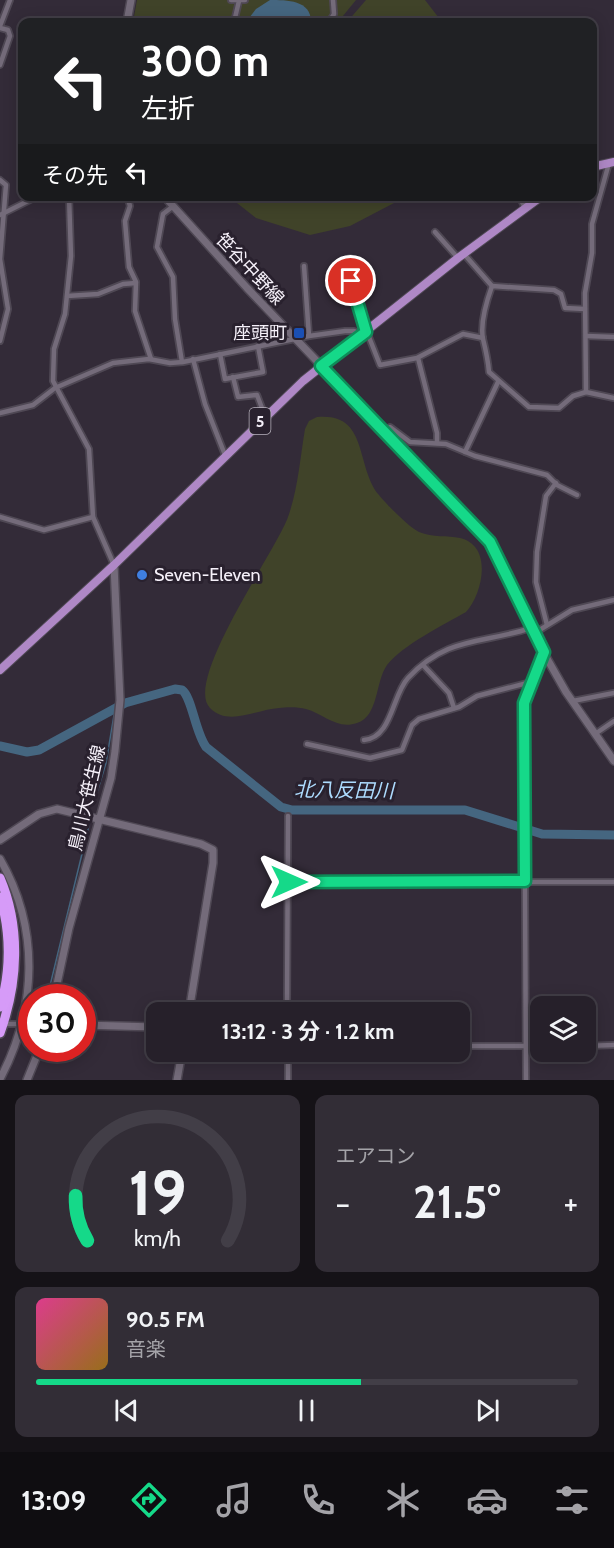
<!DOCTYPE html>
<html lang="ja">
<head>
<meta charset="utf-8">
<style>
	:root { --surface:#26202a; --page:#322d36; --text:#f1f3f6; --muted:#a4a3a8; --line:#423e47; --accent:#15d989 }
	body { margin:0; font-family:Cabin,"Noto Sans JP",sans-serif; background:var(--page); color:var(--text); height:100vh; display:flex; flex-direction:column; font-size:22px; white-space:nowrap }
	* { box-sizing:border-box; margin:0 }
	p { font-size:20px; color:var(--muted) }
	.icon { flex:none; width:33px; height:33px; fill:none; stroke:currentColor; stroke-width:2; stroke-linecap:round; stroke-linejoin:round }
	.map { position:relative; height:1080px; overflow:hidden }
	.sheet { display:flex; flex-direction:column; gap:15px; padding:15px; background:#151217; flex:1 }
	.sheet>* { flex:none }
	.top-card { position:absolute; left:18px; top:18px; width:579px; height:183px; border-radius:12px; box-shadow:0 3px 15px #0003,0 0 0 2px var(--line); background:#202124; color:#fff; overflow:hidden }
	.fabs { position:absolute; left:530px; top:996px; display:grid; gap:12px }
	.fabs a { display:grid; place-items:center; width:66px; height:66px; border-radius:12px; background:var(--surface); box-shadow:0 3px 15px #0003,0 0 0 2px var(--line); font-size:30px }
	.speed { position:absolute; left:18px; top:984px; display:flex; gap:12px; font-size:30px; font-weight:700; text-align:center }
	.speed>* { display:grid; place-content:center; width:78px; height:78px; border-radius:50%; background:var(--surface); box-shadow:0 3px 15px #0003,0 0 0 2px var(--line); line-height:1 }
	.speed .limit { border:9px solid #d22; background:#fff; color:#111 }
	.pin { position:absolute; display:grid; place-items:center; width:51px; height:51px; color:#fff; margin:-26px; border:3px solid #fff; border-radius:50%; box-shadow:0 2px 6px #0007 }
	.me { position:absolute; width:66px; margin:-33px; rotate:90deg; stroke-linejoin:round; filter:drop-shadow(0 0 4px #0008) }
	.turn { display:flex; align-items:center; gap:21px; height:126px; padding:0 24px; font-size:27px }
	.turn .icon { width:78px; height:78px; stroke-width:2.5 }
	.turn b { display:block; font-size:42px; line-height:51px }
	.then { display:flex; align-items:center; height:57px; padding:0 24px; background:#0003; gap:12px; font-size:22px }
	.big { font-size:45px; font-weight:700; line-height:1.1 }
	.sheet .card { flex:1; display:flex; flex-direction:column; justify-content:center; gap:9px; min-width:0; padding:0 21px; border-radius:12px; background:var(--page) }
	.sheet .dial { align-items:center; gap:0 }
	.dial svg { height:156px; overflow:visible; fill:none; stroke:var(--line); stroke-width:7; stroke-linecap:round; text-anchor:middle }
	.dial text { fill:var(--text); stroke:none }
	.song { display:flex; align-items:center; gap:18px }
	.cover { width:72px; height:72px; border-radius:9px; background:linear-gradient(135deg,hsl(330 70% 55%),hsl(40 70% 35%)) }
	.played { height:6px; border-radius:3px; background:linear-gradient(90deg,var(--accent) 60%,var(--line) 60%) }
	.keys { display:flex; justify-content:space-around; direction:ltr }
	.heat { display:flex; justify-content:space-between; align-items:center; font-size:33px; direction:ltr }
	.sheet .tiles { flex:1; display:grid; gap:15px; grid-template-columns:1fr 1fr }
	.card:last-child { grid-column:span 2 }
	.trip { position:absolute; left:146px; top:1002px; width:324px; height:60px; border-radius:12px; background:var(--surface); box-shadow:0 3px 15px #0003,0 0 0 2px var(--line); font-weight:700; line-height:60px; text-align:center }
	.dock { display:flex; height:96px; justify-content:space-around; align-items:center; background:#0f0d11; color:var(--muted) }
	.dock .icon { width:42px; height:42px }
	.dock .selected { color:var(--accent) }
	.dock b { font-size:27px; color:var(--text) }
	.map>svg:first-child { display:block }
</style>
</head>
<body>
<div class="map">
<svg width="614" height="1080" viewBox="0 0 614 1080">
	<rect width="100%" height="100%" fill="#332b38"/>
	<g fill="#404329">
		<path d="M137,0H356L338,22H133Z"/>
		<path d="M366,0H425L442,22H347Z"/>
		<path d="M235,197V196L395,197L394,203L350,226L310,235L256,218L237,203Z"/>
		<path d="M317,417C369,412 355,466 379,495C386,504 410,528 419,532C433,538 447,535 460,538C494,546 482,595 466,612C443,625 403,645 387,665C375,682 379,716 357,723C337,730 324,714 306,709C299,707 287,707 279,708C258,709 228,727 210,708C183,681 276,551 288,517C298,489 300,459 305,429L309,421Z"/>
	</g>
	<path fill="#456680" d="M270,0C287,0 311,0 311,22H246L256,9Z"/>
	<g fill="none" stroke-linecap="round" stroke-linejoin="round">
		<g stroke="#456680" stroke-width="1.5">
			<path d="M95,799L106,763L115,709"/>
			<path d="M47,998L89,825"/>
			<path d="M22,1040L32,1037"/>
		</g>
		<path stroke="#456680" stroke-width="9" d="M0,746L27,752L39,750L125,703L175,689L182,690C192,697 195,732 206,747L281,807L292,810H465L542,834L614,835"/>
		<g stroke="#4f4854" stroke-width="8">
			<g id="street">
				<path d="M231,0H245"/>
				<path d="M234,22L239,1"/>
				<path d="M329,22L334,14L333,0"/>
				<path d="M0,26L10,0"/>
				<path d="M0,28L8,30L10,36L0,65"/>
				<path d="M609,163L592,224V253L585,293L586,392L614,398"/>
				<path d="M0,180L6,185L0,259L8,309L0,341"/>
				<path d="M69,196L71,256L65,314L54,349L53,381L89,449L93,517L114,565"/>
				<path d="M127,196L130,206L125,221L129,267L136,282L135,311L151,359"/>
				<path d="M519,196L525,208"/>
				<path d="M172,207L163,214L157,247L173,277L175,319L182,362"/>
				<path d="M0,215L38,196"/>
				<path d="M435,232L458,258"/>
				<path d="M464,254L492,286"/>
				<path d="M350,258L354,299L380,365L417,358L463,334L483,338"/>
				<path d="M304,266L309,336"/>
				<path d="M67,296L98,294L123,284L136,283"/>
				<path d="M585,309L565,308L561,294L554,290L492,286C487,300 480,324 483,339C486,351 488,360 489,372L529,407L559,408L573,396L586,392"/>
				<path d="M586,336L614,337"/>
				<path d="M220,354L225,379L263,372L258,346"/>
				<path d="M418,358L437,433V443"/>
				<path d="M193,359L205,404L225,455"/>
				<path d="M233,377L238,397L257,395L265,416"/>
				<path d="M0,413L33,405L55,388L113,363L149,359L170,363L183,362L309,336L345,331H354L361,335"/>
				<path d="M383,432L390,427L410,442L446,444L475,456L547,475L557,485L577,495"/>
				<path d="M465,452L498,382"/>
				<path d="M0,517L44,530L93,517"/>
				<path d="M547,625L536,582L537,552L546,496L556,483"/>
				<path d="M533,634L572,610L614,600"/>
				<path d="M423,665L449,693L454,708"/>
				<path d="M573,701L614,693"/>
				<path d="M595,734L614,721"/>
				<path d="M364,740C392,738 392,695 408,678C447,636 482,644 531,628"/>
				<path d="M307,744L370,758L402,750L412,725L419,719L459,707L477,696L531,682"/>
				<path d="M289,882H614"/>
				<path d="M287,1012L288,816"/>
				<path d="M7,1024H32"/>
				<path d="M459,1046H540"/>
				<path d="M585,1046L614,1045"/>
				<path d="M288,1052V1080"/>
				<path d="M526,1080L524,703L544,652"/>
			</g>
		</g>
		<g stroke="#4f4854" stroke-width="10">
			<g id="secondary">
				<path d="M127,22L131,0"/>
				<path d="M164,196L247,288L490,542L533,634L566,692L614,761"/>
				<path d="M0,840L39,814L57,809L201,844L213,850V863L189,1012"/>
				<path d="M0,859C40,928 37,1009 0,1079"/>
				<path d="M54,998L69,928L111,778L115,751L120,700L114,565"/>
				<path d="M82,1025L156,1027"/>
				<path d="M27,1080L40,1048"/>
				<path d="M177,1080L182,1052"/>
			</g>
		</g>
		<g stroke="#4f4854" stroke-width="10">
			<g id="primary">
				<path d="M592,167L614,162"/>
				<path d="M0,670L114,565L303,381L458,258L542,196"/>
			</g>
		</g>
		<g stroke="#4f4854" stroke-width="12">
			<g id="highway">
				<path d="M0,878C21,927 18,983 0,1033"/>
				<path d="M0,897C11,932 11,972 0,1007"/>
			</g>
		</g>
		<use href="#street" stroke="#746b7a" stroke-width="4.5"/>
		<use href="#secondary" stroke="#746b7a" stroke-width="7"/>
		<use href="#primary" stroke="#af88c6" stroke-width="8"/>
		<use href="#highway" stroke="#d69bf8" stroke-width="9"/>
	</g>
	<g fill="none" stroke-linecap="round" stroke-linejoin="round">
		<g stroke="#0e8d59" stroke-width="15">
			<path id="route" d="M289,882L525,881L524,703L544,652L490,542L321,366L366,332L351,281"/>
		</g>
		<use href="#route" stroke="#15d989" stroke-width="10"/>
	</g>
	<rect fill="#1a4fb4" stroke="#29212e" stroke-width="2" x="293" y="327" width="12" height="12" rx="3"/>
	<circle fill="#3f7fe0" stroke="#29212e" stroke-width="2" cx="142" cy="575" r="6"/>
	<g text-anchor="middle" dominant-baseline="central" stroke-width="6" stroke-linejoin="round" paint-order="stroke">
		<rect fill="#29212e" stroke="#b8b3bd" stroke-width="1.5" x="249.5" y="408" width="21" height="26" rx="4.5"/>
		<g font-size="16" font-weight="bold" fill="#f6f1fa">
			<text x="260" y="421">5</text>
		</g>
		<g font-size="18" fill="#f6f1fa" stroke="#29212e">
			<text transform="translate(250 269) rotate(47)">笹谷中野線</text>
			<text transform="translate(87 798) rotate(-77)">鳥川大笹生線</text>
		</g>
		<g font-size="18" fill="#f6f1fa" stroke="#29212e" text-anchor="end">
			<text x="287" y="333">座頭町</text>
			<text x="154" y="575" text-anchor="start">Seven-Eleven</text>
		</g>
		<g font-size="20" font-style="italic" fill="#addbfe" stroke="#29212e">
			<text transform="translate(344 790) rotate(1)">北八反田川</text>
		</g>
	</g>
</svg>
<div class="fabs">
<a><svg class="icon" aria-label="layers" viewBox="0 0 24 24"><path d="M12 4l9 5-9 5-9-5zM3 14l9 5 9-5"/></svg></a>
</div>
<div class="speed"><div class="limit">30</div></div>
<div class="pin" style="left:351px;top:281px;background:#d93025"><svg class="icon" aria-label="arrive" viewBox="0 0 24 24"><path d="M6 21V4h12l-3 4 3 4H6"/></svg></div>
<svg class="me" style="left:289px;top:882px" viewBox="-20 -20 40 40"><path d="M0-17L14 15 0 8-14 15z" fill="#15d989" stroke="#fff" stroke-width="4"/></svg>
<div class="trip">13:12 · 3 分 · 1.2 km</div>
<div class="top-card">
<div class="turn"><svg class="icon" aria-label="left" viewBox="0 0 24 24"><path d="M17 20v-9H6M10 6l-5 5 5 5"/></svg><div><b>300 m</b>左折</div></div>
<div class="then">その先<svg class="icon" aria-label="left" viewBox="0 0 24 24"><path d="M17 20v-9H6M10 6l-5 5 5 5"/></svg></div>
</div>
</div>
<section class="sheet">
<div class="tiles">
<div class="card dial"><svg viewBox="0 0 100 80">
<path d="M14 69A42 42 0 1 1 86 69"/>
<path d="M14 69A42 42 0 0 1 8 46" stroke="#15d989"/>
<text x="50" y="56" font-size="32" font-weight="700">19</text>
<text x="50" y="72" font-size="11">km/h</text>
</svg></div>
<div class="card"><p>エアコン</p>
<div class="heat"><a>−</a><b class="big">21.5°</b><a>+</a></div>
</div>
<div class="card">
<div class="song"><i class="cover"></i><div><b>90.5 FM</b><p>音楽</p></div></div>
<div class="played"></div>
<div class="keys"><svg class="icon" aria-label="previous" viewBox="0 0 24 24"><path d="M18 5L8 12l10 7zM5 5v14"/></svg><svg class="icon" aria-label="pause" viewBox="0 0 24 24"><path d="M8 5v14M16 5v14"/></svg><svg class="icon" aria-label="next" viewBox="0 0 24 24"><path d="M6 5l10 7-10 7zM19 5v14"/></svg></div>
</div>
</div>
</section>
<nav class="dock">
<b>13:09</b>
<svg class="icon selected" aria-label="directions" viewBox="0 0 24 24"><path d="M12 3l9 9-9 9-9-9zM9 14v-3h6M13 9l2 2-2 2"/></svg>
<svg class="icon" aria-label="music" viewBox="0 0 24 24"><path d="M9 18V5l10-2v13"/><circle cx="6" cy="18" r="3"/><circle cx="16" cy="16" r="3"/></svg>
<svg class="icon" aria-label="phone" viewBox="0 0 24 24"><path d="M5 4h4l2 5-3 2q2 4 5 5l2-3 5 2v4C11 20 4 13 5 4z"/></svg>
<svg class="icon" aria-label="climate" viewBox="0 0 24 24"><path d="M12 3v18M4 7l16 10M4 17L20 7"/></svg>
<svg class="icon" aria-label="car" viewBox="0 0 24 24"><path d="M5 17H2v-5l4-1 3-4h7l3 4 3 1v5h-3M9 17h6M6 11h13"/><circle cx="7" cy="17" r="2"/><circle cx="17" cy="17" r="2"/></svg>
<svg class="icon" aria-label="filters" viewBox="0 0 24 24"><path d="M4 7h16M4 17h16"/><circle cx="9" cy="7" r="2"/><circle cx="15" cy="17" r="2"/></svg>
</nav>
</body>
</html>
